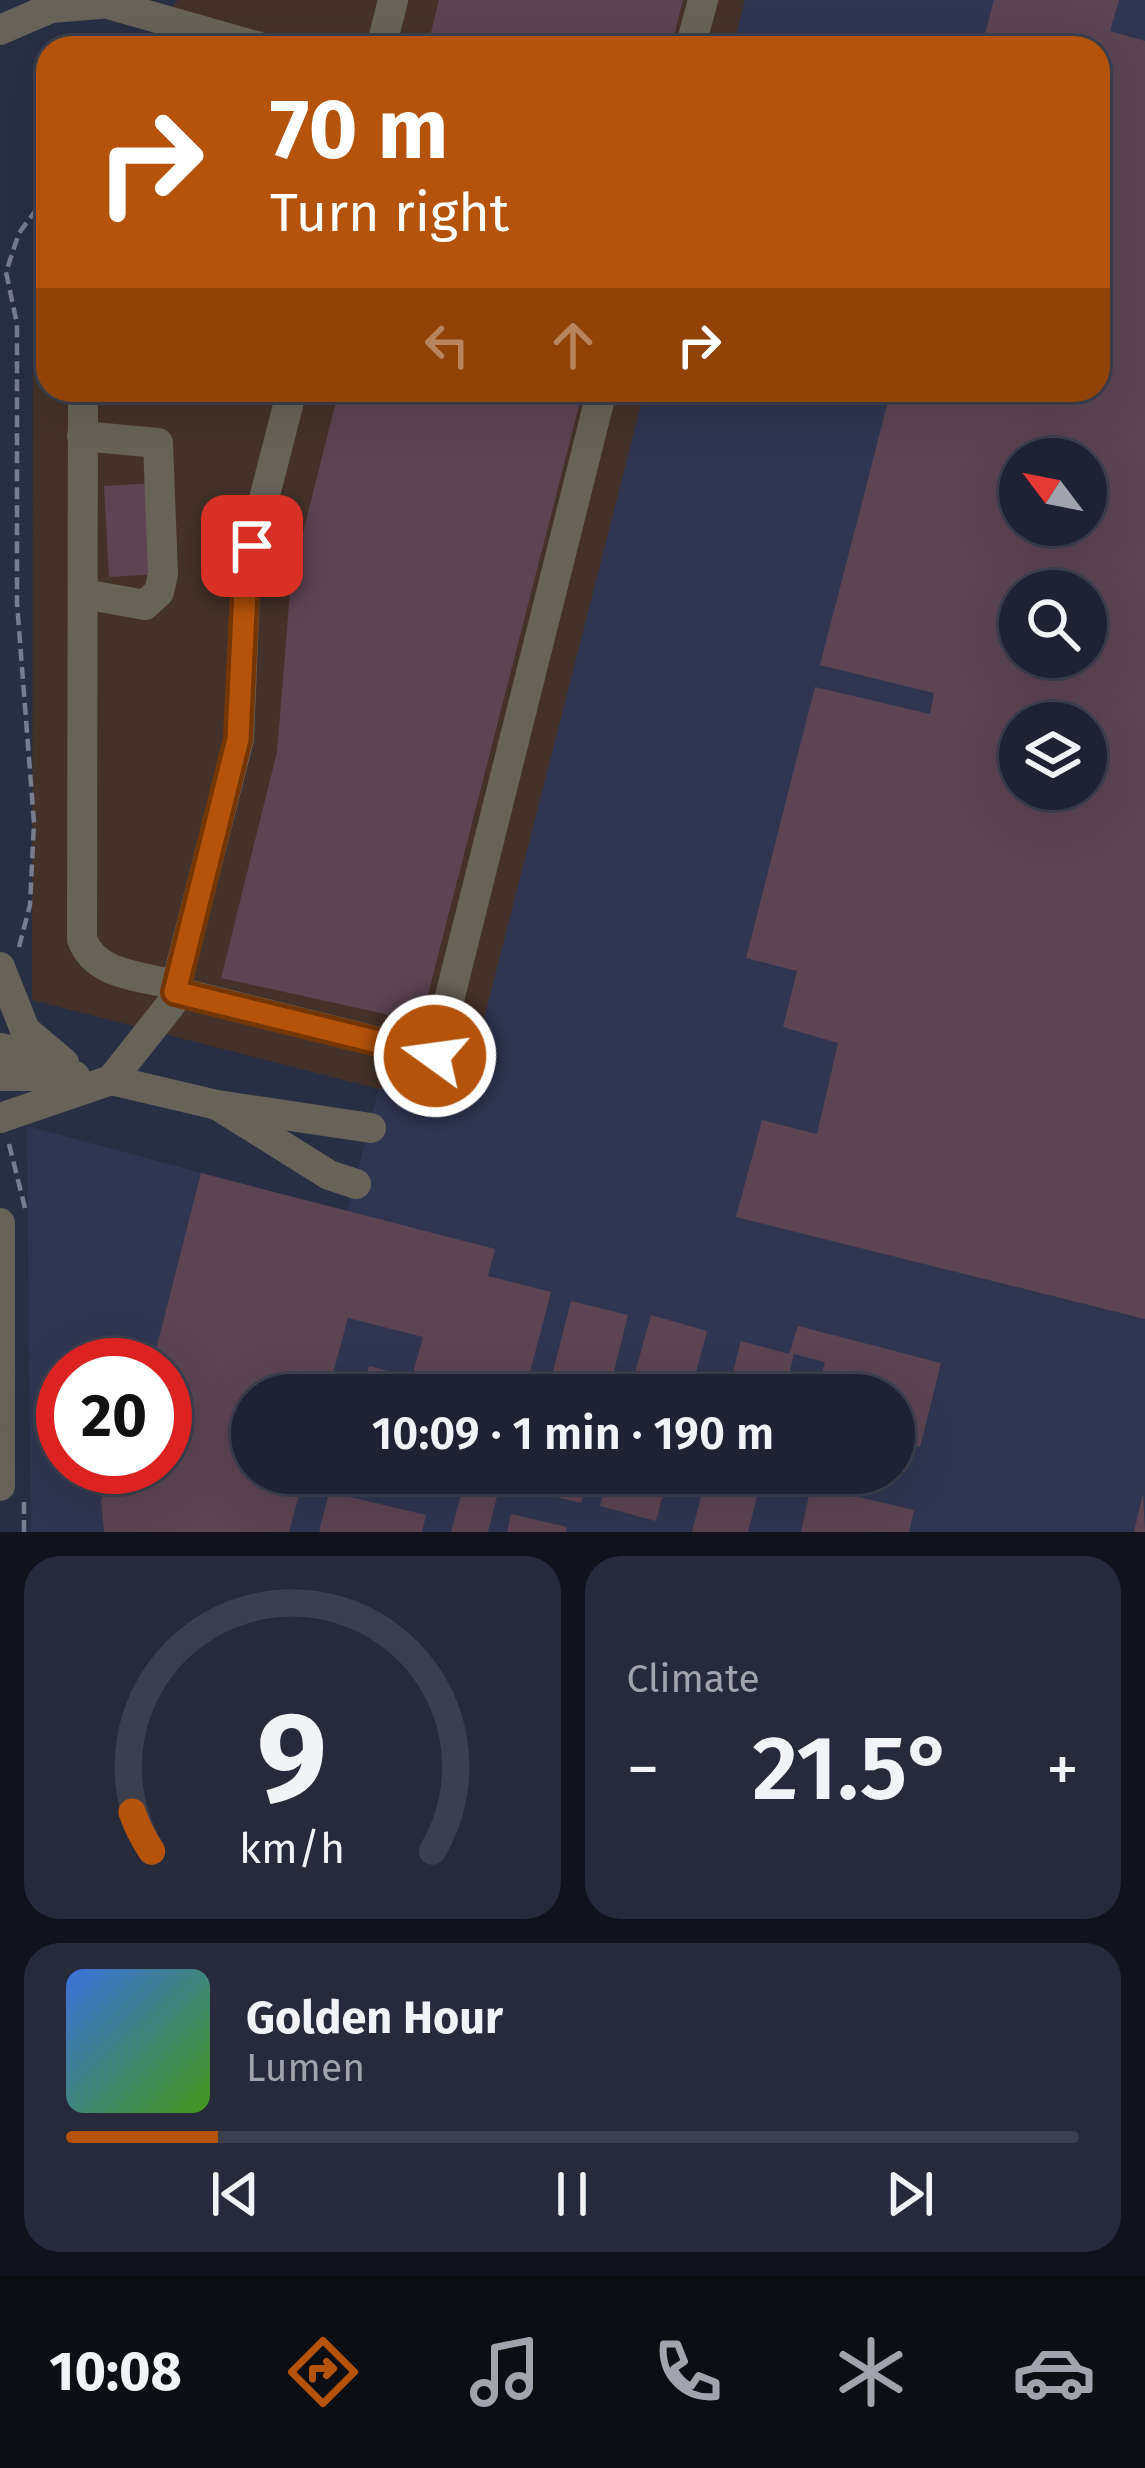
<!DOCTYPE html>
<html lang="en">
<head>
<meta charset="utf-8">
<style>
	:root { --surface:#1e2233; --page:#262a3b; --text:#f1f3f6; --muted:#a1a4ac; --line:#3c3f4e; --accent:#b45309 }
	body { margin:0; font-family:"Fira Sans",sans-serif; background:var(--page); color:var(--text); height:100vh; display:flex; flex-direction:column; font-size:45px; white-space:nowrap }
	* { box-sizing:border-box; margin:0 }
	p { font-size:39px; color:var(--muted) }
	.icon { flex:none; width:66px; height:66px; fill:none; stroke:currentColor; stroke-width:2; stroke-linecap:round; stroke-linejoin:round }
	.map { position:relative; height:1532px; overflow:hidden }
	.sheet { display:flex; flex-direction:column; gap:24px; padding:24px; background:#10131c; flex:1 }
	.sheet>* { flex:none }
	.hud { position:absolute; left:36px; top:36px; width:1074px; height:366px; border-radius:36px; box-shadow:0 12px 48px #0002,0 0 0 3px var(--line); background:#b45309; color:#fff; overflow:hidden }
	.needle { width:78px; rotate:302deg }
	.tools { position:absolute; left:999px; top:438px; display:grid; gap:24px }
	.tools a { display:grid; place-items:center; width:108px; height:108px; border-radius:50%; background:var(--surface); box-shadow:0 12px 48px #0002,0 0 0 3px var(--line); font-size:60px }
	.speed { position:absolute; left:36px; top:1338px; display:flex; gap:24px; font-size:60px; font-weight:700; text-align:center }
	.speed>* { display:grid; place-content:center; width:156px; height:156px; border-radius:50%; background:var(--surface); box-shadow:0 12px 48px #0002,0 0 0 3px var(--line); line-height:1 }
	.speed .limit { border:18px solid #d22; background:#fff; color:#111 }
	.pin { position:absolute; display:grid; place-items:center; width:102px; height:102px; color:#fff; margin:-51px; border-radius:24px; box-shadow:0 6px 18px #0006 }
	.me { position:absolute; width:132px; margin:-66px; rotate:284deg; stroke-linejoin:round; filter:drop-shadow(0 0 9px #0008) }
	.turn { display:flex; align-items:center; gap:42px; height:252px; padding:0 36px; font-size:54px }
	.turn .icon { width:156px; height:156px; stroke-width:2.5 }
	.turn b { display:block; font-size:84px; line-height:102px }
	.lanes { display:flex; align-items:center; height:114px; padding:0 36px; background:#0003; justify-content:center; gap:60px; direction:ltr }
	.lanes .off { opacity:.35 }
	.big { font-size:90px; font-weight:600; line-height:1.1 }
	.sheet .widget { flex:1; display:flex; flex-direction:column; justify-content:center; gap:18px; min-width:0; padding:0 42px; border-radius:36px; background:var(--page) }
	.sheet .dial { align-items:center; gap:0 }
	.dial svg { height:312px; overflow:visible; fill:none; stroke:var(--line); stroke-width:7; stroke-linecap:round; text-anchor:middle }
	.dial text { fill:var(--text); stroke:none }
	.song { display:flex; align-items:center; gap:36px }
	.cover { width:144px; height:144px; border-radius:18px; background:linear-gradient(135deg,hsl(220 70% 55%),hsl(100 70% 35%)) }
	.played { height:12px; border-radius:6px; background:linear-gradient(90deg,var(--accent) 15%,var(--line) 15%) }
	.keys { display:flex; justify-content:space-around; direction:ltr }
	.heat { display:flex; justify-content:space-between; align-items:center; font-size:66px; direction:ltr }
	.sheet .tiles { flex:1; display:grid; gap:24px; grid-template-columns:1fr 1fr }
	.widget:last-child { grid-column:span 2 }
	.trip { position:absolute; left:231px; top:1374px; width:684px; height:120px; border-radius:60px; background:var(--surface); box-shadow:0 12px 48px #0002,0 0 0 3px var(--line); font-weight:600; line-height:120px; text-align:center }
	.menu { display:flex; height:192px; justify-content:space-around; align-items:center; background:#0c0e14; color:var(--muted) }
	.menu .icon { width:84px; height:84px }
	.menu .selected { color:var(--accent) }
	.menu b { font-size:54px; color:var(--text) }
	.map>svg:first-child { display:block }
</style>
</head>
<body>
<div class="map">
<svg width="1145" height="1532" viewBox="0 0 1145 1532">
	<rect width="100%" height="100%" fill="#282e44"/>
	<g fill="#44322a">
		<path d="M178,0H745L733,48H138Z"/>
		<path d="M48,229V390H645L461,1110L32,1000L33,259Z"/>
	</g>
	<path fill="#303652" fill-rule="evenodd" d="M745,0H1145V1532H31L27,1126L347,1212L379,1088L461,1109L645,390H1098V48H733ZM1020,459H1086V525H1020ZM1020,591H1086V657H1020ZM1020,723H1086V789H1020ZM63,1365H165V1467H63ZM252,1395H894V1473H252Z"/>
	<g fill="#5c4452" fill-rule="evenodd">
		<path d="M439,0H683L671,48H427Z"/>
		<path d="M994,0H1119L1110,31L1145,41V1319L736,1217L762,1120L817,1134L838,1043L783,1027L797,971L746,958L815,687L930,714L934,693L820,665L891,390H1098V48H981ZM1020,459H1086V525H1020ZM1020,591H1086V657H1020ZM1020,723H1086V789H1020Z"/>
		<path d="M339,390H583L421,1022L221,978L277,752L291,580Z"/>
		<path d="M154,483L159,574L109,577L104,486Z"/>
		<path d="M201,1173L495,1249L488,1276L551,1292L524,1395H486L446,1385L443,1395H361L369,1366L412,1377L423,1337L348,1318L327,1395H252V1473H305L289,1532H104L101,1501L113,1467H165V1365H152Z"/>
		<path d="M571,1301L628,1315L608,1395H547Z"/>
		<path d="M651,1315L707,1331L690,1395H629Z"/>
		<path d="M798,1326L941,1363L920,1447L894,1441V1395H816L825,1362L794,1354L784,1395H727L741,1341L789,1354Z"/>
		<path d="M467,1473H503L488,1532H451Z"/>
		<path d="M528,1473H589L581,1503L524,1489Z"/>
		<path d="M609,1473H669L656,1521L600,1506Z"/>
		<path d="M707,1473H763L748,1532H692Z"/>
		<path d="M811,1486L914,1510L909,1532H801Z"/>
		<path d="M329,1492L426,1515L422,1532H319Z"/>
		<path d="M1143,1493L1145,1532H1134Z"/>
		<path d="M511,1514L567,1527L566,1532H507Z"/>
	</g>
	<g fill="none" stroke-linecap="round" stroke-linejoin="round">
		<g stroke="#777c8f" stroke-width="4.5" stroke-dasharray="12 6" stroke-linecap="butt">
			<path d="M111,48L120,35"/>
			<path d="M19,947L30,905L34,823L17,603V324L6,272L19,233L48,194"/>
			<path d="M9,1144L25,1208"/>
			<path d="M24,1532V1502"/>
		</g>
		<g stroke="#686358" stroke-width="30">
			<path d="M94,0L263,48"/>
			<path d="M0,30L51,8L100,4"/>
			<path d="M381,48L393,0"/>
			<path d="M690,48L703,0"/>
			<path d="M83,390L82,939C95,976 142,976 176,985"/>
			<path d="M82,436L158,443L163,574L159,592L145,605L84,594"/>
			<path d="M0,967L25,1030L64,1063"/>
			<path d="M174,991L435,1056L602,390"/>
			<path d="M0,1048L55,1060"/>
			<path d="M0,1076H75"/>
			<path d="M217,1105L111,1080L172,1003L176,985L239,739L246,569L292,390"/>
			<path d="M0,1118L111,1080"/>
			<path d="M356,1184L329,1175L217,1105L371,1128"/>
			<path d="M0,1223V1486"/>
		</g>
	</g>
	<g fill="none" stroke-linecap="round" stroke-linejoin="round">
		<g stroke="#753606" stroke-width="30">
			<path id="route" d="M252,546L246,569L238,739L175,992L435,1056"/>
		</g>
		<use href="#route" stroke="#b45309" stroke-width="21"/>
	</g>
</svg>
<div class="tools">
<a><svg class="needle" viewBox="-14 -14 28 28"><path d="M0-13l5 13h-10z" fill="#e53935"/><path d="M0 13l5-13h-10z" fill="#a1a4ac"/></svg></a>
<a><svg class="icon" aria-label="search" viewBox="0 0 24 24"><circle cx="10" cy="10" r="6"/><path d="M15 15l6 6"/></svg></a>
<a><svg class="icon" aria-label="layers" viewBox="0 0 24 24"><path d="M12 4l9 5-9 5-9-5zM3 14l9 5 9-5"/></svg></a>
</div>
<div class="speed"><div class="limit">20</div></div>
<div class="pin" style="left:252px;top:546px;background:#d93025"><svg class="icon" aria-label="arrive" viewBox="0 0 24 24"><path d="M6 21V4h12l-3 4 3 4H6"/></svg></div>
<svg class="me" style="left:435px;top:1056px" viewBox="-20 -20 40 40"><circle r="17" fill="#b45309" stroke="#fff" stroke-width="3"/><path d="M0-11L8 9 0 5-8 9z" fill="#fff"/></svg>
<div class="trip">10:09 · 1 min · 190 m</div>
<div class="hud">
<div class="turn"><svg class="icon" aria-label="right" viewBox="0 0 24 24"><path d="M7 20v-9h11M14 6l5 5-5 5"/></svg><div><b>70 m</b>Turn right</div></div>
<div class="lanes"><svg class="icon off" aria-label="left" viewBox="0 0 24 24"><path d="M17 20v-9H6M10 6l-5 5 5 5"/></svg><svg class="icon off" aria-label="ahead" viewBox="0 0 24 24"><path d="M12 20V5M6 11l6-6 6 6"/></svg><svg class="icon" aria-label="right" viewBox="0 0 24 24"><path d="M7 20v-9h11M14 6l5 5-5 5"/></svg></div>
</div>
</div>
<section class="sheet">
<div class="tiles">
<div class="widget dial"><svg viewBox="0 0 100 80">
<path d="M14 69A42 42 0 1 1 86 69"/>
<path d="M14 69A42 42 0 0 1 9 59" stroke="#b45309"/>
<text x="50" y="56" font-size="32" font-weight="700">9</text>
<text x="50" y="72" font-size="11">km/h</text>
</svg></div>
<div class="widget"><p>Climate</p>
<div class="heat"><a>−</a><b class="big">21.5°</b><a>+</a></div>
</div>
<div class="widget">
<div class="song"><i class="cover"></i><div><b>Golden Hour</b><p>Lumen</p></div></div>
<div class="played"></div>
<div class="keys"><svg class="icon" aria-label="previous" viewBox="0 0 24 24"><path d="M18 5L8 12l10 7zM5 5v14"/></svg><svg class="icon" aria-label="pause" viewBox="0 0 24 24"><path d="M8 5v14M16 5v14"/></svg><svg class="icon" aria-label="next" viewBox="0 0 24 24"><path d="M6 5l10 7-10 7zM19 5v14"/></svg></div>
</div>
</div>
</section>
<nav class="menu">
<b>10:08</b>
<svg class="icon selected" aria-label="directions" viewBox="0 0 24 24"><path d="M12 3l9 9-9 9-9-9zM9 14v-3h6M13 9l2 2-2 2"/></svg>
<svg class="icon" aria-label="music" viewBox="0 0 24 24"><path d="M9 18V5l10-2v13"/><circle cx="6" cy="18" r="3"/><circle cx="16" cy="16" r="3"/></svg>
<svg class="icon" aria-label="phone" viewBox="0 0 24 24"><path d="M5 4h4l2 5-3 2q2 4 5 5l2-3 5 2v4C11 20 4 13 5 4z"/></svg>
<svg class="icon" aria-label="climate" viewBox="0 0 24 24"><path d="M12 3v18M4 7l16 10M4 17L20 7"/></svg>
<svg class="icon" aria-label="car" viewBox="0 0 24 24"><path d="M5 17H2v-5l4-1 3-4h7l3 4 3 1v5h-3M9 17h6M6 11h13"/><circle cx="7" cy="17" r="2"/><circle cx="17" cy="17" r="2"/></svg>
</nav>
</body>
</html>
